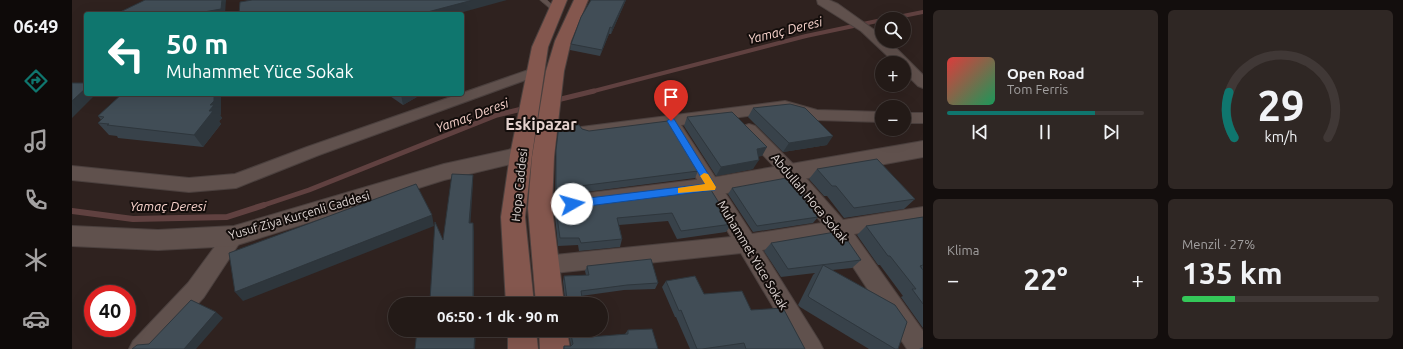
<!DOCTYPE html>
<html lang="tr">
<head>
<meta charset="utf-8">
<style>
	:root { --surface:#231a17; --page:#2f2724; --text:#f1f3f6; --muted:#a3a1a1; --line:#403836; --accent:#0f766e }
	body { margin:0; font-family:Ubuntu,sans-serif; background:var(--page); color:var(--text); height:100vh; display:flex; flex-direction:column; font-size:15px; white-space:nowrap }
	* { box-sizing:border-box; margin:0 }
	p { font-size:13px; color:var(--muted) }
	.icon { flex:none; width:22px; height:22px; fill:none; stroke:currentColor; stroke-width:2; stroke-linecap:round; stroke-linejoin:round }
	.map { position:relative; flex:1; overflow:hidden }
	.drawer { display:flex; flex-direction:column; gap:10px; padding:10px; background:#130e0d; width:480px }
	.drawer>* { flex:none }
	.banner { position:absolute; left:12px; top:12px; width:380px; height:84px; border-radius:4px; box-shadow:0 4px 16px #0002,0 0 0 1px var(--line); background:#0f766e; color:#fff; overflow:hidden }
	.controls { position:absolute; left:803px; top:12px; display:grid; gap:8px }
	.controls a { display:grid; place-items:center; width:36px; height:36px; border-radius:50%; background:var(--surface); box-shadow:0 4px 16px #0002,0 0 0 1px var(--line); font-size:20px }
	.speed { position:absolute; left:12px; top:285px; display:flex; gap:8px; font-size:20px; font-weight:700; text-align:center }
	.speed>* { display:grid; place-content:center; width:52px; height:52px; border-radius:50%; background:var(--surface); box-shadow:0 4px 16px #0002,0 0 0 1px var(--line); line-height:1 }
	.speed .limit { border:6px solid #d22; background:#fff; color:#111 }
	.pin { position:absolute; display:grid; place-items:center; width:34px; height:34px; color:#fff; margin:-41px -17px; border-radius:50% 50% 50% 0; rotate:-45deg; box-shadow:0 0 4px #0007 }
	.pin .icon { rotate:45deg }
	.me { position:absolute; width:44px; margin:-22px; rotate:83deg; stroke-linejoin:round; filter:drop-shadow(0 0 3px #0008) }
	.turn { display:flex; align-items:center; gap:14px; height:84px; padding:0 16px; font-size:18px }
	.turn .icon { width:52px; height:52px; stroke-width:2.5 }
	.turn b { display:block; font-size:28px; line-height:34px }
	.big { font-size:30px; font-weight:700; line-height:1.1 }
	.drawer .tile { flex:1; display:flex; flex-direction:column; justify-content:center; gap:6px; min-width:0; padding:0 14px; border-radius:6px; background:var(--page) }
	.drawer .dial { align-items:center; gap:0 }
	.dial svg { height:104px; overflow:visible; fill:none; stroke:var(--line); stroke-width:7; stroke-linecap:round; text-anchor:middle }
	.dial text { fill:var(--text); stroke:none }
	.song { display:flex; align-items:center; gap:12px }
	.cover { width:48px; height:48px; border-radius:6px; background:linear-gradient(135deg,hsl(0 70% 55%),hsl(150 70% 35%)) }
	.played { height:4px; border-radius:2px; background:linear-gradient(90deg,var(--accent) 75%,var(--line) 75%) }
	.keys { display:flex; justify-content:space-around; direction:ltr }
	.heat { display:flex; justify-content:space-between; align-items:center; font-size:22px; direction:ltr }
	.charge { height:6px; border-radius:3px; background:linear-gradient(90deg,#34c759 27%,var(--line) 0) }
	.drawer .tiles { flex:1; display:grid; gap:10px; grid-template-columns:repeat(2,1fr) }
	.trip { position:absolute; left:316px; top:297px; width:220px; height:40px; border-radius:20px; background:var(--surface); box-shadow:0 4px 16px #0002,0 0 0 1px var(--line); font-weight:700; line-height:40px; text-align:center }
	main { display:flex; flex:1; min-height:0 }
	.dock { display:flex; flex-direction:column; width:72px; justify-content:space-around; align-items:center; background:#0e0a09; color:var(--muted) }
	.dock .icon { width:28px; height:28px }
	.dock .current { color:var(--accent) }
	.dock b { font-size:18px; color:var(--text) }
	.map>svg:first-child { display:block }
</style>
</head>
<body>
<main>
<nav class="dock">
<b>06:49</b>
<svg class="icon current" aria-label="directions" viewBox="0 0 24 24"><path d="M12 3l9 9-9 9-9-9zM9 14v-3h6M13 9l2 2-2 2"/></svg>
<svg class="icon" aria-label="music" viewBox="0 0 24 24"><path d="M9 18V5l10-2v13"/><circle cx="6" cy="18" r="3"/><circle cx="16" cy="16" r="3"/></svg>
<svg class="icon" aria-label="phone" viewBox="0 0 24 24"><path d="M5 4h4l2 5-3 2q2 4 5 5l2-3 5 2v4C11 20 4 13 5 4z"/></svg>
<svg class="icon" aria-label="climate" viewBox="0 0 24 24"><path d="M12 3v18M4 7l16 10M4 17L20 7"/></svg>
<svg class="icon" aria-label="car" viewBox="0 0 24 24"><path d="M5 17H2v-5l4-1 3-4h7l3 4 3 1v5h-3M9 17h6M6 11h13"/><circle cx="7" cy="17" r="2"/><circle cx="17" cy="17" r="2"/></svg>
</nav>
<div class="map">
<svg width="851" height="349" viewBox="0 0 851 349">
	<rect width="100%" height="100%" fill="#2f221f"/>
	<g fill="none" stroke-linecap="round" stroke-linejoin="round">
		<g stroke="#604140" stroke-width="4">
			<path d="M816,19L851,12"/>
			<path d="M518,92L734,36L810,20"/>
		</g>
		<g stroke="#604140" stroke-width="5">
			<path d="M481,101L522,91"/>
			<path d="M189,206L237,190L425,115L454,108"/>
		</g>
		<path stroke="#604140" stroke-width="6" d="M0,211L61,219L155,217L192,205"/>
		<g stroke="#4b403e" stroke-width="1">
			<path id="service" d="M468,0H475L486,10L481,11Z"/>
		</g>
		<g stroke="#4b403e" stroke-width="2">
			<g id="minor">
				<path d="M745,0H757L766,4L808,34L810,35V41H817L851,75V88L846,86L832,72V63H823L789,31L746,4Z"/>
				<path d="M465,67L470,68L472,71L470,74L247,155L164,188L117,192L0,180V166L117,178L163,174L235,147Z"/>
				<path d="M713,101L745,110L810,112V122L745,120L713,111L609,125L680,234L750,223L713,178L671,134L669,130L671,126L677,124L683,126L725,168L771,220L851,207V223L782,234L851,331V349H835L762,238L690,250L747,341L751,349H726L669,253L473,274L466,272L462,265L466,258L473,256L659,237L594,127L515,137L509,135L507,131L509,127Z"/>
				<rect x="832" y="113" width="19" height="10"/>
				<path d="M162,228L169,230L172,236L132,297L85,349H57L61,341L116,283L155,230Z"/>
			</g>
		</g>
		<g stroke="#4b403e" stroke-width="2">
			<g id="tertiary">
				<path d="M851,141V157L639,196L468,217L460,215L456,208L460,201L468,199L639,178Z"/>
				<path d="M449,147L456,150L460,155L456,160L372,180L162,246L86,250L0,246V226L86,230L162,226L372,164Z"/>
			</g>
		</g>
		<g stroke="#4b403e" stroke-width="2">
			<g id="secondary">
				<path d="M481,0H495L476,47L460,155L453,217L462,304H434L429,217L438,155L460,47Z"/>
				<path d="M502,0H516L499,41L492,71L482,157L480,208L492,304H464L456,208L460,157L474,71L483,41Z"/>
				<path d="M436,330H464L466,349H436Z"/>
				<path d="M467,330H495L498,349H468Z"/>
			</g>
		</g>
		<use href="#service" fill="#60514d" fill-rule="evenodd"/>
		<use href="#minor" fill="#60514d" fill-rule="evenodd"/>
		<use href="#tertiary" fill="#60514d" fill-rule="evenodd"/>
		<use href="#secondary" fill="#84574e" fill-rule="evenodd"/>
	</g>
	<g fill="#38424a">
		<path d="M554,0L539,34H537L528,56L498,50L499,44Z"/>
		<path d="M50,94H149V114L148,115L150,118L147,121L149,124L131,147L46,138L45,136L37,135L26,123L29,120L26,116Z"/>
		<path d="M315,94H350L331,105Z"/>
		<path d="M681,108L755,145L711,152L676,117Z"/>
		<path d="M615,117L690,156H686L681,169L644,176L612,126Z"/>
		<path d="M487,125L510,129L626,171L623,178L483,196L484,157Z"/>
		<path d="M745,169L843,199L832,209L772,218L755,196H752L737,179Z"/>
		<path d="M660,188L733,193L731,195L746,217L741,223L681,232L656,194Z"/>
		<path d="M639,190L660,224L654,232L605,239L596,221L547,225L550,239L548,247L507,251L506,245L486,246L483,217L484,209Z"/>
		<path d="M851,217V328L829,297L831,296L808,265H806L785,235L794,226Z"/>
		<path d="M699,243L789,260L780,268L760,270L826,349H797L728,307L726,305L741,275L743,273L709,277L692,251Z"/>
		<path d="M515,266L586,283L583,289L552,290L509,296L511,304H484L485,301H493L491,281L492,276L514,275L513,271Z"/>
		<path d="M594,281L679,310L733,349H618L604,317H603L590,287Z"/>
		<path d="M496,330H516L517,337L553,334L556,330L586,349H491L492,346H499Z"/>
		<path d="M851,347V349H847Z"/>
	</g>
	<g fill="#2e363c">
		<path d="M150,0H154L153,14H120Z"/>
		<path d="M401,0H435L384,14H348Z"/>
		<path d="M553,0H554L539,34L540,28Z"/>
		<path d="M538,27L537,34L528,56L530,50Z"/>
		<path d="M14,88V94H24L0,118V101Z"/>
		<path d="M142,94H149V114L148,115L150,118L147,121L149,124L131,147L122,135L137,111L138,105Z"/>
		<path d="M330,94H350L331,105L329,95Z"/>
		<path d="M761,136L755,145L711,152L717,143Z"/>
		<path d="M695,147L690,156L680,158L685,149Z"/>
		<path d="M687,160L681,169L644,176L649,167Z"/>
		<path d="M401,175V183L398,231L397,223Z"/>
		<path d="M360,215L362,226L171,301L163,292Z"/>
		<path d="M401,223L402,231V304L401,300Z"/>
		<path d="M144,312L151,318L124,349H112Z"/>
		<path d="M403,330H404L403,349H402Z"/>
	</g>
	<g fill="#414d56" stroke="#2e363c">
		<path d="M73,0H150L149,9L120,14H44Z"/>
		<path d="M180,0H401L348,14H167L168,2Z"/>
		<path d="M519,0H553L540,28L538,27L530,50L499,44L509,17Z"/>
		<path d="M0,83H14V88L0,101Z"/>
		<path d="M50,94H142V101L138,105H142L137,111H141L122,135L35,125L37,124L26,123L32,117L26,116Z"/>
		<path d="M718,104L733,108L761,136L717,143L681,108Z"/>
		<path d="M660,112L695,147L685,149L687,160L649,167L615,117Z"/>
		<path d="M596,121L626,171L484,189V150L487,125H507L510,129L517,131Z"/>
		<path d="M805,159L843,199L782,208L764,186H760L745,169Z"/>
		<path d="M380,174L401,175L397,223H401V300H404V304H348L349,300H358L363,222L371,240Z"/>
		<path d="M720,177L733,193H730L746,217L685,226L660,188Z"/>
		<path d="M344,184L360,215L163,292L157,253Z"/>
		<path d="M639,190L660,224L609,231L600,213L545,218L550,239L509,243L507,238H488L484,209Z"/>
		<path d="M851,217V265L848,266L851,270V304L840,289H844L818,256H816L794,226Z"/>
		<path d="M769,231L789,260L716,269L699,243Z"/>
		<path d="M579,259L586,283L555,285L509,291L511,304H485V301H493L495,299L492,276L517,275L515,266Z"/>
		<path d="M751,265L823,305L835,322L826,349H823L738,298L736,296Z"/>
		<path d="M623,276L632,294L670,291L679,310L711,308L733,349H674L672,343L630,349H625L609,310L607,311L594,281Z"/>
		<path d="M119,300L144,312L112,349H60L65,345L77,344Z"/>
		<path d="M580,329L586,349H492V346H499L501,344L498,330H516L517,337L556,334V330Z"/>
		<path d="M345,330H403L402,349H343Z"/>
	</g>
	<path fill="#1a73e8" stroke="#114b97" d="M599,118L602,119L643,185V190L500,208L496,207L495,204L496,201L500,200L633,184L595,121Z"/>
	<path fill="#f59e0b" d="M632,173L636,174L644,187L643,190L606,193V188L633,184L628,176Z"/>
	<g text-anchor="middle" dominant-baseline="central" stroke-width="4" stroke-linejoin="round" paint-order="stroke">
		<g font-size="12" fill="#e1d8d6" stroke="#130d0b">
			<text transform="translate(447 185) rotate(-84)">Hopa Caddesi</text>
			<text transform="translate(738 198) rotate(50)">Abdullah Hoca Sokak</text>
			<text transform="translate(227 215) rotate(-16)">Yusuf Ziya Kurçenli Caddesi</text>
			<text transform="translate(681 255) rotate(59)">Muhammet Yüce Sokak</text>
		</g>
		<g font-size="13" font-style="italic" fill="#f8d3cc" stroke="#130d0b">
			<text transform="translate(713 30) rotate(-14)">Yamaç Deresi</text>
			<text transform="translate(400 115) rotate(-20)">Yamaç Deresi</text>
			<text x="96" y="206">Yamaç Deresi</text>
		</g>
		<g font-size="16" font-weight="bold" fill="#e4d2ce" stroke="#130d0b">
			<text x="469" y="124">Eskipazar</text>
		</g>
	</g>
</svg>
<div class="controls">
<a><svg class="icon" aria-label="search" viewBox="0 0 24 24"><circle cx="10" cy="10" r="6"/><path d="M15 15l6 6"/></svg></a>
<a>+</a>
<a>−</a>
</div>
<div class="speed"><div class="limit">40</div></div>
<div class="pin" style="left:599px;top:121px;background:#d93025"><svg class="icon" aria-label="arrive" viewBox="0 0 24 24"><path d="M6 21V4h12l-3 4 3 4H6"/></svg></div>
<svg class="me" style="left:500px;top:204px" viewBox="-20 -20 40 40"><circle r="19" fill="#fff"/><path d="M0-13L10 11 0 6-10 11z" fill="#1a73e8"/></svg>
<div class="trip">06:50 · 1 dk · 90 m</div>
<div class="banner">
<div class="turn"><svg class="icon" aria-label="left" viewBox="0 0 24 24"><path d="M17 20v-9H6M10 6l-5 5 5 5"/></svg><div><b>50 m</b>Muhammet Yüce Sokak</div></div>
</div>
</div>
<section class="drawer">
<div class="tiles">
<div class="tile">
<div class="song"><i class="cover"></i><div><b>Open Road</b><p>Tom Ferris</p></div></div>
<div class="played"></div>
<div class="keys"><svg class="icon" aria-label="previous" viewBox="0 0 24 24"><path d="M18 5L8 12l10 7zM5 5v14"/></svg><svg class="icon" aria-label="pause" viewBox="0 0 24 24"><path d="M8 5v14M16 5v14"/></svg><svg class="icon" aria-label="next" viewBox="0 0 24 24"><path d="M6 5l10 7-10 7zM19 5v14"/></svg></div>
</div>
<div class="tile dial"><svg viewBox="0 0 100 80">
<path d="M14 69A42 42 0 1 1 86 69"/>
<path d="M14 69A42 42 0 0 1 10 34" stroke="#0f766e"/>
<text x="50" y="56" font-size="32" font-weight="700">29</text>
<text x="50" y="72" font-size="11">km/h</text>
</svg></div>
<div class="tile"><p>Klima</p>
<div class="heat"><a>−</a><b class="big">22°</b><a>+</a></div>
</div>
<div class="tile"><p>Menzil · 27%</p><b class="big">135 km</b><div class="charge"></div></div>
</div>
</section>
</main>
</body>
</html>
